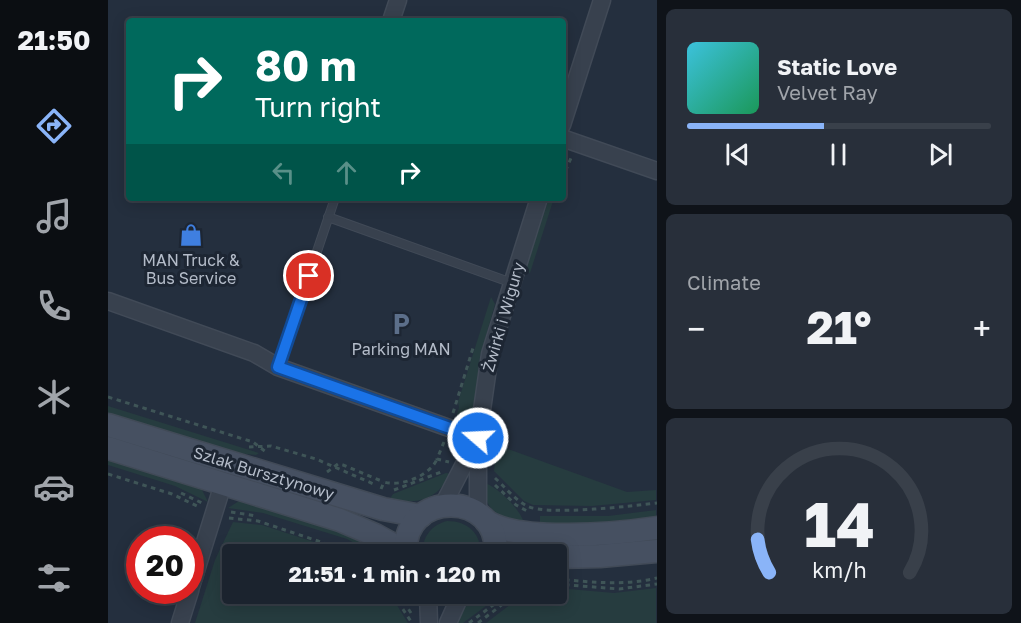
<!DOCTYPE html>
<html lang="en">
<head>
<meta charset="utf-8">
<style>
	:root { --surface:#1b232e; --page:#282f3a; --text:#f1f3f6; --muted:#a0a4aa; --line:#39404a; --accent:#8ab4f8 }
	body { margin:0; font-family:"Golos Text",sans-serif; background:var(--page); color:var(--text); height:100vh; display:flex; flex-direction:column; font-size:22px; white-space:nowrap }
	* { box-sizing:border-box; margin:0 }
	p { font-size:20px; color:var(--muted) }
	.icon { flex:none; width:33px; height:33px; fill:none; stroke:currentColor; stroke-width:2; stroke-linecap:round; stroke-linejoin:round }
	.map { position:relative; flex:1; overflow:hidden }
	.side { display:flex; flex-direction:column; gap:9px; padding:9px; background:#0f1319; width:364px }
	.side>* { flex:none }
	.hud { position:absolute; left:18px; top:18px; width:440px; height:183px; border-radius:6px; box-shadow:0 3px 15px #0003,0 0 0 2px var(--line); background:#00695c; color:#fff; overflow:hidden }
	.speed { position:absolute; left:18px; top:526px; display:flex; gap:12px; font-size:30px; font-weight:700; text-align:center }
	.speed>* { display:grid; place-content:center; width:78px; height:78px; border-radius:50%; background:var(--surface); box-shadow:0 3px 15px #0003,0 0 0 2px var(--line); line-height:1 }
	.speed .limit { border:9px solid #d22; background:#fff; color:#111 }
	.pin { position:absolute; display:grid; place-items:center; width:51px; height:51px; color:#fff; margin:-26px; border:3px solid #fff; border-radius:50%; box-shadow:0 2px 6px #0007 }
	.me { position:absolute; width:66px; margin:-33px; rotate:289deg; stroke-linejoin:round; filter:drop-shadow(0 0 4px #0008) }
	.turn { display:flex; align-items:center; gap:21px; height:126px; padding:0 30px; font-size:27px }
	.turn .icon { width:78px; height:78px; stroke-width:2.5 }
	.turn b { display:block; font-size:42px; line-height:51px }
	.lanes { display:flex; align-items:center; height:57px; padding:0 30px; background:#0003; justify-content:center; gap:30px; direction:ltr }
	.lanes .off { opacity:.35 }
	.big { font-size:45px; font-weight:700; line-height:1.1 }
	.side .tile { flex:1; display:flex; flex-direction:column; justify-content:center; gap:9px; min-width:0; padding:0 21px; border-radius:9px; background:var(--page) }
	.side .dial { align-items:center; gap:0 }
	.dial svg { height:156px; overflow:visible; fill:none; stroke:var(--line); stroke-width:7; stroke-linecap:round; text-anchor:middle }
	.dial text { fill:var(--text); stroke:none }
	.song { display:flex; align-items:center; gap:18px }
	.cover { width:72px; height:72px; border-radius:9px; background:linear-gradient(135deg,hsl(190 70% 55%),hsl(150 70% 35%)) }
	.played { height:6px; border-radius:3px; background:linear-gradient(90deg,var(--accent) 45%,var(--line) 45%) }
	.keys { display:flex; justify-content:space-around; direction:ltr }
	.heat { display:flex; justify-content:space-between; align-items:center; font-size:33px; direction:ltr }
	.trip { position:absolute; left:114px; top:544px; width:345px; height:60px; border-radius:6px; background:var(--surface); box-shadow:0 3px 15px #0003,0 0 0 2px var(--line); font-weight:700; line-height:60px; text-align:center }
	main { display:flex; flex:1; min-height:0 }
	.tabs { display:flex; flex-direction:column; width:108px; justify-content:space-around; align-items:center; background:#0b0e12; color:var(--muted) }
	.tabs .icon { width:42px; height:42px }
	.tabs .selected { color:var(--accent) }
	.tabs b { font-size:27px; color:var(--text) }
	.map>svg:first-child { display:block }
</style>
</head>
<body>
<main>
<nav class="tabs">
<b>21:50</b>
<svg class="icon selected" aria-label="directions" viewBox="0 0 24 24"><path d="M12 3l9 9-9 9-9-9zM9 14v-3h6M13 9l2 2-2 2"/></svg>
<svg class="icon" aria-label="music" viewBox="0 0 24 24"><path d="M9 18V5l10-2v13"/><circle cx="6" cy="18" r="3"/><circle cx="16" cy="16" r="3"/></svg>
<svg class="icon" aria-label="phone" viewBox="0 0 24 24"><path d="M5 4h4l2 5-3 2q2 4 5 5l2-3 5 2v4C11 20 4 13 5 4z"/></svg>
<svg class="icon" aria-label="climate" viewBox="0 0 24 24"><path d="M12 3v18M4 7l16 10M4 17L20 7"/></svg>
<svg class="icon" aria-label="car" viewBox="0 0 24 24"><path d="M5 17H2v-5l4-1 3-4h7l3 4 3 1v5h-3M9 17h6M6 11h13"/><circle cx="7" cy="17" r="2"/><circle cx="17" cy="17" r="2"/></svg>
<svg class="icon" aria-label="filters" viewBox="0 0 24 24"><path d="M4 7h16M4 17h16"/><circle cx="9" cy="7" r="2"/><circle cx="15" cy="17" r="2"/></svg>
</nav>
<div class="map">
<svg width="549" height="623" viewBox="0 0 549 623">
	<rect width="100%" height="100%" fill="#242f3e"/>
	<g fill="#263c3f">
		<path d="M441,198H446L422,273L417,271Z"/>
		<path d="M383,297L387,304L372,357L366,408L357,419L347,421L351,407L350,402Z"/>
		<path d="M0,406L151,453L148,455L127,453L0,414Z"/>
		<path d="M389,445L519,492L548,490V500L484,506L425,505L416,501L386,471Z"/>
		<path d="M0,458L92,486L100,502L67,486L0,465Z"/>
		<path d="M338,473L343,474C327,501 311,504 281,500L285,494Z"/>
		<path d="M376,483C388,485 415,512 416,524C409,524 404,521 397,518C379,509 378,502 376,483Z"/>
		<path d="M131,501H137L253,539L250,545L239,539L155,513L120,508Z"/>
		<path d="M548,510V517L485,523H432V516H500Z"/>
		<path d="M339,521C360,521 374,534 372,555H315C313,538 323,525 339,521Z"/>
		<path d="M125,522L154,525L246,555H124V594H282L300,623H87L107,560Z"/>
		<path d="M449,588L506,593L548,588V623H378L416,594H448Z"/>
		<path d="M379,594H394L355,623H347L357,607Z"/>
	</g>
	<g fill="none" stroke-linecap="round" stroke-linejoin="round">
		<g stroke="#414a57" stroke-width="10">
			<g id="lane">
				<path d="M220,217L404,283"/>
				<path d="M170,367L227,198"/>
				<path d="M341,428L370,438"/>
			</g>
		</g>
		<g stroke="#414a57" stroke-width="19">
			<g id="street">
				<path d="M283,21L290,0"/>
				<path d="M454,125L494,0"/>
				<path d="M454,138L549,171"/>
				<path d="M0,301L146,353L170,367L341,428"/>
				<path d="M335,505L368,441"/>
				<path d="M370,513V438L382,354L431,198"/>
				<path d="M82,590L115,484"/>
				<path d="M320,594L321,623"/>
				<path d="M72,623L82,591"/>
				<path d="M340,623L353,594"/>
			</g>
		</g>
		<g stroke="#414a57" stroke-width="25">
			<g id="secondary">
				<path d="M0,425L275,509L313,516"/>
				<path d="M0,448L232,520L267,535L298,552"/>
				<path d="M378,521C411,543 509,534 549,528"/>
				<path d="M298,555C292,488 395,490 387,555"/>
				<path d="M448,557L492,556L549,551"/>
			</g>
		</g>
		<g stroke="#3f5557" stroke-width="3" stroke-dasharray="4.5 4.5" stroke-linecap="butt">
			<path d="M454,179L463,158"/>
			<path d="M0,397L145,442L158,452"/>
			<path d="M345,413L365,348"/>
			<path d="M336,442L329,459L341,462"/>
			<path d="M141,447L163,446L208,459L268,485"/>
			<path d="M219,472L230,464L235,465L276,482"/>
			<path d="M0,474L64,494L91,507"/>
			<path d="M387,478C397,487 407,500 419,506C438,516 524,506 549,503"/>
			<path d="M387,485L408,505L421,512"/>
			<path d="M273,489L276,482C293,487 322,476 329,459"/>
			<path d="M286,490L333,472"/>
			<path d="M73,493L94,503"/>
			<path d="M123,512L149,516"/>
			<path d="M121,518L150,521L252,555"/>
			<path d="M448,579C482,582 515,586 549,578"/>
			<path d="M448,584L511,589L549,584"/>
			<path d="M285,594L304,623"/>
			<path d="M291,594L303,613"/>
			<path d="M361,623L400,594"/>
			<path d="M370,623L408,594"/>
		</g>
		<use href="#lane" stroke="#38414e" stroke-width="8"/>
		<use href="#street" stroke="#38414e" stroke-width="16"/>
		<use href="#secondary" stroke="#465061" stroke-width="22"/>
	</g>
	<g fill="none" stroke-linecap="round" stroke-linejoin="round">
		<g stroke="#114b97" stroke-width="15">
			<path id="route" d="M201,276L170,367L370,438"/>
		</g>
		<use href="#route" stroke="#1a73e8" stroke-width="10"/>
	</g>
	<defs>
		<g id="shop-bare" transform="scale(1.8)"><path d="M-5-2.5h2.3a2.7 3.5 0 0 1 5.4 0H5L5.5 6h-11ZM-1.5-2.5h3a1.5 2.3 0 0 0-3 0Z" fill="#3f7fe0" stroke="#1d2633" stroke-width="2.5" paint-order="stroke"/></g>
		<g id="parking-bare" transform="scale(1.8)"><path d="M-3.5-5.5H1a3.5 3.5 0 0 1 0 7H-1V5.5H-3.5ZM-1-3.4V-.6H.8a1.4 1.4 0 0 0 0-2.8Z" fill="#5c6f8a" stroke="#1d2633" stroke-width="2.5" paint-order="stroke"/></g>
	</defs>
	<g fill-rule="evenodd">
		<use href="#shop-bare" x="83" y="235"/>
		<use href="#parking-bare" x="293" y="324"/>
	</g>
	<g text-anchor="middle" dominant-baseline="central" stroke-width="6" stroke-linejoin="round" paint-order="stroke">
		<g font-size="16" fill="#b4bcc9" stroke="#1d2633">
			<text x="83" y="260">MAN Truck &amp;<tspan x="83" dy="18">Bus Service</tspan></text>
			<text x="293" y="349">Parking MAN</text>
		</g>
		<g font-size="16" fill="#b4bcc9" stroke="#1d2633">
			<text transform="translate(395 317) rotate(-74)">Żwirki i Wigury</text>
			<text transform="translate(156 473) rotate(17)">Szlak Bursztynowy</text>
		</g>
	</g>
</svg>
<div class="speed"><div class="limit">20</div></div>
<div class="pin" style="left:201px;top:276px;background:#d93025"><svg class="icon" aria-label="arrive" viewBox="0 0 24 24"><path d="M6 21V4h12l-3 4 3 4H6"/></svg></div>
<svg class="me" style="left:370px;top:438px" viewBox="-20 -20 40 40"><circle r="17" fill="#1a73e8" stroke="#fff" stroke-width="3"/><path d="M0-11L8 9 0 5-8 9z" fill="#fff"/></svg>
<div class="trip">21:51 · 1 min · 120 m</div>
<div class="hud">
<div class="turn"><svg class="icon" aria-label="right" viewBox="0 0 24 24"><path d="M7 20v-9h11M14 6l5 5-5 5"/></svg><div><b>80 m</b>Turn right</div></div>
<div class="lanes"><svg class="icon off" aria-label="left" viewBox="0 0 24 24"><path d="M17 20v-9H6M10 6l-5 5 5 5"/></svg><svg class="icon off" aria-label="ahead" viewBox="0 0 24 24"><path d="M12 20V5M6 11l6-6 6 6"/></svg><svg class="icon" aria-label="right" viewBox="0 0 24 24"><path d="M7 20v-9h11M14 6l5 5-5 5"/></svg></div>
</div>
</div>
<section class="side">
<div class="tile">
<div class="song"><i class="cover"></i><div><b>Static Love</b><p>Velvet Ray</p></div></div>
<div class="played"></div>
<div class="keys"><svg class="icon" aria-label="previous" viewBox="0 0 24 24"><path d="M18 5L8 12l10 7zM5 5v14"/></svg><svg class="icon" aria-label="pause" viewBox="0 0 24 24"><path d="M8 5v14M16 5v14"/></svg><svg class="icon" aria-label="next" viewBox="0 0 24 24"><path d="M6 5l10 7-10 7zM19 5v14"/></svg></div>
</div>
<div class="tile"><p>Climate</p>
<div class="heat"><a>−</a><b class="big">21°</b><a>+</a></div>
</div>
<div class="tile dial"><svg viewBox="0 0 100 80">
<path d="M14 69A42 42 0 1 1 86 69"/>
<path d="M14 69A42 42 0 0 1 8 52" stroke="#8ab4f8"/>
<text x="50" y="56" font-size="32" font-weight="700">14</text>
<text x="50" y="72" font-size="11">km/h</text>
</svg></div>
</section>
</main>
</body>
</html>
